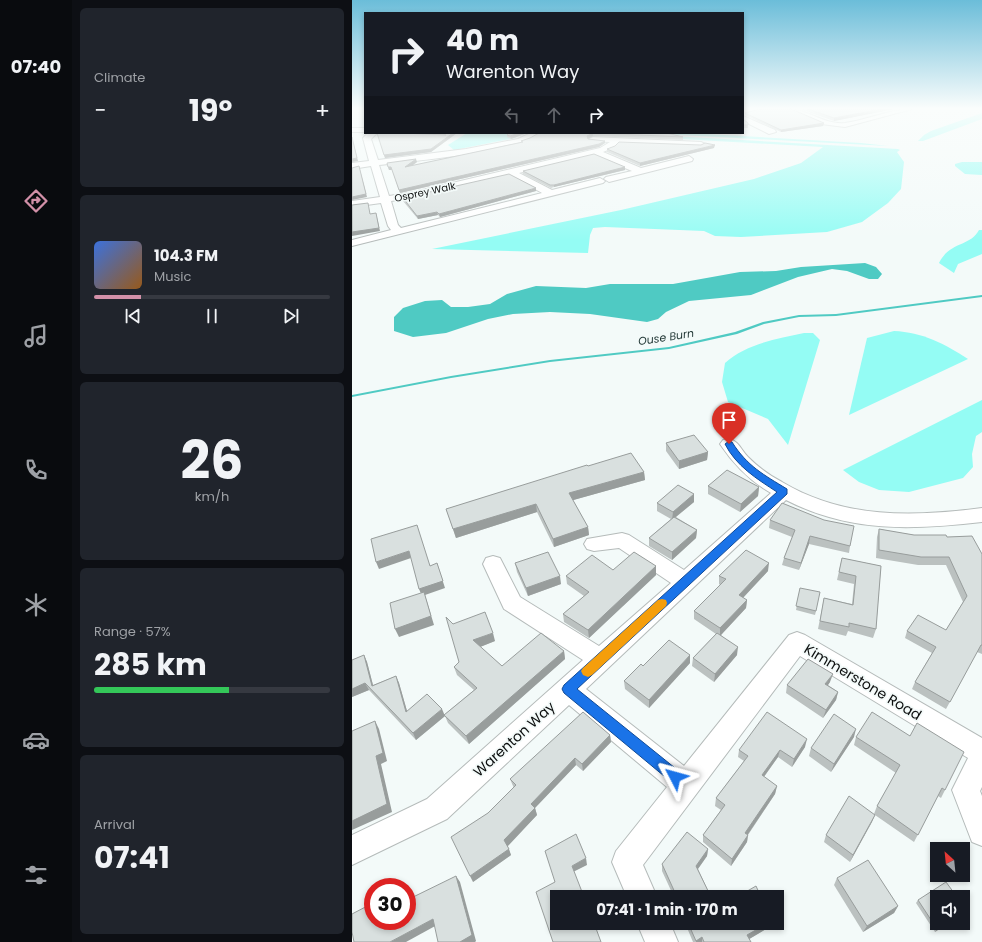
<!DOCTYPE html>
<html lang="en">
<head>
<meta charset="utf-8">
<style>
	:root { --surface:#171b24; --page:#20242c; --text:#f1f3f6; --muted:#9ea1a6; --line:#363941; --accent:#d290a8 }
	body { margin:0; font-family:Poppins,sans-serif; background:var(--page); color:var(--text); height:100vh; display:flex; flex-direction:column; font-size:15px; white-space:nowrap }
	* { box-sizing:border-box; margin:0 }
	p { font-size:13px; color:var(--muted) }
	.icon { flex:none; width:22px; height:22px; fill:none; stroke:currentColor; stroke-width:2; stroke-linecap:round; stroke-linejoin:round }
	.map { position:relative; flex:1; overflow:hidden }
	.side { display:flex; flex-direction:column; gap:8px; padding:8px; background:#0d0f14; width:280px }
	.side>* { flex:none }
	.banner { position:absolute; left:12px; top:12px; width:380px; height:122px; border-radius:0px; box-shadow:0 2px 6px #0003; background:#171b24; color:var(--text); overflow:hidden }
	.needle { width:26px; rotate:333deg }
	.buttons { position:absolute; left:578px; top:842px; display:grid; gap:8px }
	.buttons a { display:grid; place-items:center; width:40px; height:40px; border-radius:0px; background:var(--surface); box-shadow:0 2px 6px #0003; font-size:20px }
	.speed { position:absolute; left:12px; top:878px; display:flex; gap:8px; font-size:20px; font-weight:700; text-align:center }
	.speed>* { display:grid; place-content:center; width:52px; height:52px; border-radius:50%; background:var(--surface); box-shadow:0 2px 6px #0003; line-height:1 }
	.speed .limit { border:6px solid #d22; background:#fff; color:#111 }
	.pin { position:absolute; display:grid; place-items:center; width:34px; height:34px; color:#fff; margin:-41px -17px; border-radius:50% 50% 50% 0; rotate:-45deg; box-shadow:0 0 4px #0007 }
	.pin .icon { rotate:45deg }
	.me { position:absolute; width:44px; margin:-22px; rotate:309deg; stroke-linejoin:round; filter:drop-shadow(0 0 3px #0008) }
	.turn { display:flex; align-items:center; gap:14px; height:84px; padding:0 16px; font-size:18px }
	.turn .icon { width:52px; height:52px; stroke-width:2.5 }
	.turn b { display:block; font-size:28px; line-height:34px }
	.lanes { display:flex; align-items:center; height:38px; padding:0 16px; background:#0003; justify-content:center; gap:20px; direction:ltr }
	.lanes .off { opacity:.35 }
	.big { font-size:30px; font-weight:700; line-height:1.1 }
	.side .widget { flex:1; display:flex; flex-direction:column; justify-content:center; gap:6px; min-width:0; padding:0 14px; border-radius:6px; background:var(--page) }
	.side .dial { align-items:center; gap:0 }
	.dial b { font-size:52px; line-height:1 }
	.song { display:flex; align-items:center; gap:12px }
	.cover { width:48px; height:48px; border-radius:6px; background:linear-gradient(135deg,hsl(220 70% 55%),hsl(30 70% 35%)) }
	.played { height:4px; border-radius:2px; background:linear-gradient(90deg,var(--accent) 20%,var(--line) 20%) }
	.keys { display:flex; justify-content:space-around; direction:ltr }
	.heat { display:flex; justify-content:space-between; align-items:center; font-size:22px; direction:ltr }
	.charge { height:6px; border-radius:3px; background:linear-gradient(90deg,#34c759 57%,var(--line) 0) }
	.trip { position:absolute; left:198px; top:890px; width:234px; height:40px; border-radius:0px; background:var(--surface); box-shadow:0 2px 6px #0003; font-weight:700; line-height:40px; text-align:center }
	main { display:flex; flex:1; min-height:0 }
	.tab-bar { display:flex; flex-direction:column; width:72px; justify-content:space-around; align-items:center; background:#090b0e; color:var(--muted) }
	.tab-bar .icon { width:28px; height:28px }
	.tab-bar .selected { color:var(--accent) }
	.tab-bar b { font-size:18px; color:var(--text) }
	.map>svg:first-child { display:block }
</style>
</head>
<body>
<main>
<nav class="tab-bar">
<b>07:40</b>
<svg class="icon selected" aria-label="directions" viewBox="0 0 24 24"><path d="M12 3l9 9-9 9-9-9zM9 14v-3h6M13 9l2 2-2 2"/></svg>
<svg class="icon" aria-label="music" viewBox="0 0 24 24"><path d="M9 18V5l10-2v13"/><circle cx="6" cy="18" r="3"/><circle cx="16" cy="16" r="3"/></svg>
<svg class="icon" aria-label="phone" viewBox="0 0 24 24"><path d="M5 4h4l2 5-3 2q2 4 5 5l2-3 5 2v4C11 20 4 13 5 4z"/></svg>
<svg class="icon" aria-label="climate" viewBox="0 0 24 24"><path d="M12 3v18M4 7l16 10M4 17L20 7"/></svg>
<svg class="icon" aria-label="car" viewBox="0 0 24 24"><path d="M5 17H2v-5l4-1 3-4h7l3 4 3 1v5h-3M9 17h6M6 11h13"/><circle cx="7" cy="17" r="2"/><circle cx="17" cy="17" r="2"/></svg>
<svg class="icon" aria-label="filters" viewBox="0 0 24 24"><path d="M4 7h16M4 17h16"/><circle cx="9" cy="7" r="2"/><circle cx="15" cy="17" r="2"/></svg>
</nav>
<section class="side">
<div class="widget"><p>Climate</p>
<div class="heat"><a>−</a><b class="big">19°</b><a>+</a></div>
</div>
<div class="widget">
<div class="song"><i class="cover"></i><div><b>104.3 FM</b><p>Music</p></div></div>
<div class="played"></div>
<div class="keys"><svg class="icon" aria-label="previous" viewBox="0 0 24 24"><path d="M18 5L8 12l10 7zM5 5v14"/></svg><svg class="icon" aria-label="pause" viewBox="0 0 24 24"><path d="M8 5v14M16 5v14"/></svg><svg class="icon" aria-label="next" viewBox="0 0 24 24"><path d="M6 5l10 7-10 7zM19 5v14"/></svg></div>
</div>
<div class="widget dial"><b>26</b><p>km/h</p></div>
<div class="widget"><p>Range · 57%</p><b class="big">285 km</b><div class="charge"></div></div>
<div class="widget"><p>Arrival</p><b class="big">07:41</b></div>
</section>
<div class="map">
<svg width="630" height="942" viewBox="0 0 630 942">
	<rect width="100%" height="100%" fill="#f3faf9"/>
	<g fill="#94fcf4">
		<path d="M630,113V119L571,141H566L572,135L579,131Z"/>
		<path d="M115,133L168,134L163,138L102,150L96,145Z"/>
		<path d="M268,133L546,149L548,150L545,152L552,162L549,189L536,203L510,222L475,232L389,237L363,236L352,231L253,227L241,228L238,235L236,253L80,249L269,210L402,179L449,163L471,147L275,136Z"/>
		<path d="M292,133L355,134L509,143L536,146Z"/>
		<path d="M610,162H630V175L613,174L603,166V164Z"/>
		<path d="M627,230H630V254L606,264L602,273L587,263C598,241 618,247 627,230Z"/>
		<path d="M542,331C570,332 593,344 616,359L497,415L515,338Z"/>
		<path d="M452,333H461L468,340L436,445L416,419L376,402L370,382L373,363C394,344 424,339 452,333Z"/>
		<path d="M630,400V432L624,436L620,454L621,467L611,478L557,492L527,490L507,482L491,470Z"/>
	</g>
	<path fill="#4fcac3" d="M513,263L524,267L530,274L526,279H517L495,271L480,269L446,277L399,295L337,301L314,312L306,319L295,322L238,314L198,312L161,314L136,319L94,333L61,337L42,331V317L51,308L73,301L90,300L99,307H116L138,304L155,294L184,286L234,288L258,284H321L388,272L424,271L449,267Z"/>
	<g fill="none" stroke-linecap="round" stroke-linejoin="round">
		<path fill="#4fcac3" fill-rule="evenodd" d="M630,295V297L484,316L447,317L412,324L385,334L317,349L198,362L99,378L0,397V395L99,376L198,360L317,347L383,332L411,322L447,315L484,314Z"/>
		<g stroke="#b5bbba" stroke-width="2">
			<g id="minor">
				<path d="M436,109C456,109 472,125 493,123C516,120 537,109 560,109L493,127L469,124Z"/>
				<path d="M391,116L423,130L424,132L417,134L391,121Z"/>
				<rect x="0" y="128" width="13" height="4"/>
				<path d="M16,133H25L19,139L26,160L114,149L166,139L179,133H189C170,152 58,161 27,165L37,196L62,192L248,148L258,142L238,141L237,139L241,137L349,142L353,144L349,146L266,143L263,147L251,152L289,168L337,156L341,159L340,161L257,182L252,179L254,177L280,171L242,155L167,173L200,190L248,178L253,181L251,183L0,246V240L39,230L36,226L29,203L0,207V201L28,197L19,166L0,169V163L17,161L11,138ZM158,175L190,193L49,228L46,225L39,201L62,198Z"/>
				<path d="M377,439C387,441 389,450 396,457C406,467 417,475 430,482C492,519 561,517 630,508V522C562,530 498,533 434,500L234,689L332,766L437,635L445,632L453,635L630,738V787L628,791L630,796V846L620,842L600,790L616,758L448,656L291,865L305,897H275L260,862L264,851L315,787L217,705L95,819L0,865V835L75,799L231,660L152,609L131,564L134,558L141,556L148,558L168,597L247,646L319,583L267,548L242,551L235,549L232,544L235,539L270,533L277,535L332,570L419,493C398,481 382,465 368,444L371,440Z"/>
				<path d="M285,923H318L326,942H293Z"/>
			</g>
		</g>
		<use href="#minor" fill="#fff" fill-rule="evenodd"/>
	</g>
	<g fill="#bbc1c0">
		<path d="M446,109H542L482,121L451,110Z"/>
		<path d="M393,113L472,123L471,126L429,132L393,115Z"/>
		<path d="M391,119L396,123V128H391Z"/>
		<path d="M25,133L87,135L82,133H105L79,152L33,158Z"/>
		<path d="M157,133H175L159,139L155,137V135Z"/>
		<path d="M187,133H315L331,137V140L241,136L236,138V139L253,143L247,147L48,193L40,170H37L35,163L65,162L60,166L170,142L169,141L178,138Z"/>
		<path d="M362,148L288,166L255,152V149Z"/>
		<path d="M273,167V170L202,187L199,188L171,174V171Z"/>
		<path d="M184,191L88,217L86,215L66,219L51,201V198Z"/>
		<path d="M314,443L356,452L355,460L327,469L314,451Z"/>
		<path d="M236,466L292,472L293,480L221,500L236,527L237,535L202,547L185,512L104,538L94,509Z"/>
		<path d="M356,486L407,487L406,496L388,512L356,494Z"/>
		<path d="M342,494V502L324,517L345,530L344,538L320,560L297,546V538L319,519L305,511V503Z"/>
		<path d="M418,520L498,546L497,553L457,544L447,570L430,565L432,558L440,537L417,528Z"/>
		<path d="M527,529L562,535L595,537L630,554V654L625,652L594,709L560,689L563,682L580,653L553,638L555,631L594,630L611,602L594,565H566L524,558L525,537Z"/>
		<path d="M490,558L529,566L524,629L521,638L496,631L494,636L466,629L472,598L500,604L502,584L485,580Z"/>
		<path d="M163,563L209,584L176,596L165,572Z"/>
		<path d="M304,566V575L237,638L212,622L211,614L232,596L215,584L214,576L261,570Z"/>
		<path d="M416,571L391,598L395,600L394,608L369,635L385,655L362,682L340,666L341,658L364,634L342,619V611L368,585L367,584V576Z"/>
		<path d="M448,588L464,611L463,615L444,610Z"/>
		<path d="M101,624L143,641L128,647L150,666L212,651L213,659L117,744L96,723L93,716L64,740L17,690L0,697V660L12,655L15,662L21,685L44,676L47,683L55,711L92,715L122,690L105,675L102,667L107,662Z"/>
		<path d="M338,663L297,708L273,689L272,681L291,666Z"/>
		<path d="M478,682L476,685L486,692L484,700L471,718L434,693L435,685Z"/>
		<path d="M258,735L259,742L231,771L224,765L183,808L185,815L155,846L159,855L121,882L136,813L162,788L161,786L158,779Z"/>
		<path d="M502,737L479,772L457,756L459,748Z"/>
		<path d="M504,737L593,790L589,798L586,796L562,842L523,815L498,862L472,842L474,835L522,814L525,806L544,773L502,745Z"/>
		<path d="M453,747L440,767L426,757L412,777L425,786L423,794L396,835L395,842L379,866L351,842V835L369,810L363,806L364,798L392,761L386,757L387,750Z"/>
		<path d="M356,849L355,856L346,869L359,897H322L310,871V864Z"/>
		<path d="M485,878L546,906L542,913L511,932L482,885Z"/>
		<path d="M566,900L585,923H596L583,932L564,903Z"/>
		<path d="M333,923H420L419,926L397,939L399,942H341Z"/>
	</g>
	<g fill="#989d9c">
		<path d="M530,109H542L482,121V118Z"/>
		<path d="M472,123L471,126L429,132V130Z"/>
		<path d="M101,133H105L79,152L33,158L32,155Z"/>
		<path d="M167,133H175L159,139L158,136Z"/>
		<path d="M241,133V136L236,139L235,136Z"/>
		<path d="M0,137L6,161L0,162Z"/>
		<path d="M253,141V143L247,147L48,193L47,190Z"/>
		<path d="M363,145L362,148L288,166V163Z"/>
		<path d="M64,159L65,162L54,170L53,167Z"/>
		<path d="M7,166L15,197L0,200V197Z"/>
		<path d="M36,167H39L40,170H37Z"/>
		<path d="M273,167V170L202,187V185Z"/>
		<path d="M184,188V191L88,217L87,214Z"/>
		<path d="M85,212L86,215L66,219L65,216Z"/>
		<path d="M24,213L28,231L0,236V232Z"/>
		<path d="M356,452L355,460L327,469V461Z"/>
		<path d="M292,472L293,480L218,501L217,493Z"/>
		<path d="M407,487L406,496L388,512L389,504Z"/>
		<path d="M342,494V502L320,520L321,512Z"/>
		<path d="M184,504L185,512L104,538L101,529Z"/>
		<path d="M236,527L237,535L202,547L201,539Z"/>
		<path d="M345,530L344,538L320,560V552Z"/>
		<path d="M458,536L457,544L447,570L449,563Z"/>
		<path d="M57,551L59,558L27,569L24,562Z"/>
		<path d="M85,563L93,588L73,595L82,625L47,637L43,629L70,596L67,589Z"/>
		<path d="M417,563L416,571L386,603L387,595Z"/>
		<path d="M304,566V575L237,638L236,630Z"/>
		<path d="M208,576L209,584L176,596L174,588Z"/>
		<path d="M395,600L394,608L368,636V628Z"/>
		<path d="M141,633L143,641L123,649L121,640Z"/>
		<path d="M386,647L385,655L362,682L363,674Z"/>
		<path d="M212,651L213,659L117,744L114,736Z"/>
		<path d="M12,655L15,662L23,693L20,686Z"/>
		<path d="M338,655V663L297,708V700Z"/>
		<path d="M481,674L478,682L471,692L473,684Z"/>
		<path d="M44,676L47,683L57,718L54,712Z"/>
		<path d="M13,683L17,690L0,697V689Z"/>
		<path d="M486,692L484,700L471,718L474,710Z"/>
		<path d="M90,709L93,716L64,740L61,733Z"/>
		<path d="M23,721L27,729L35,761L29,764L40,812L0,830V821L24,756Z"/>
		<path d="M504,729L502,737L479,772L482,764Z"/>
		<path d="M258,735L259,742L231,771L230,764Z"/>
		<path d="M455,739L453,747L440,767L442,759Z"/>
		<path d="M428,750L426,757L408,782L410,775Z"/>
		<path d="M223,758L224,765L181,810L179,804Z"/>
		<path d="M425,786L423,794L392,840L393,833Z"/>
		<path d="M183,808L185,815L155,847L152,840Z"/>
		<path d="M523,815L520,822L498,862L501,855Z"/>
		<path d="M396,835L395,842L379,866L380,859Z"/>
		<path d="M157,849L159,855L121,882L118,876Z"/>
		<path d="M356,849L355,856L343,873L344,866Z"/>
		<path d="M234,858L235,865L221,872L220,866Z"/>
		<path d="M104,876L108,882L124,941L123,942H108Z"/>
		<path d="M546,906L542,913L511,932L515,926Z"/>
		<path d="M81,919L85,925L54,942H38Z"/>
		<path d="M416,923H420L419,926L394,941L395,935Z"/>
		<path d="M594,923H596L583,932L585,929Z"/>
		<path d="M350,937V942H344V941Z"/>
	</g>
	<g fill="#d9e0df" stroke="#989d9c">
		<path d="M409,109H439L472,123L429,130L393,113Z"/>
		<path d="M456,109H530L482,118Z"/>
		<path d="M391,119L396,123V125H391Z"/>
		<path d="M25,133H51L94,135L89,133H101L79,149L32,155Z"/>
		<path d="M157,133H167L158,136L155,135Z"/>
		<path d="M187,133H241L235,136L236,139L253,141L247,144L47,190L39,167H36L35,163L64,159L53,167L171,142L169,141L178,138Z"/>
		<path d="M244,133H315L331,137Z"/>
		<path d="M0,137L5,158L0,159Z"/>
		<path d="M267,142L349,145L353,143L363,145L288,163L255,149L263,146Z"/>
		<path d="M242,154L273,167L202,185H198L171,171Z"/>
		<path d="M7,166L14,194L0,197V168Z"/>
		<path d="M157,174L184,188L87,214L85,212L65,216L51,198Z"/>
		<path d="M16,203L18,214L24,213L27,228L0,232V205Z"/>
		<path d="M342,435L356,452L327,461L314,443Z"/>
		<path d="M279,453L292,472L217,493L236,527L201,539L184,504L101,529L94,509L235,465L236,466Z"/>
		<path d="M375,470L407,487L389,504L356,486Z"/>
		<path d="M326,485L342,494L321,512L305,503Z"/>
		<path d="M430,503L472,520L502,526L498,546L458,536L449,563L432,558L443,530L418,520Z"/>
		<path d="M322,517L345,530L320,552L297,538Z"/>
		<path d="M65,525L78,566L85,563L91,581L67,589L57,551L24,562L19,539Z"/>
		<path d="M527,529L562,535H594L595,537L620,536L630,554V645H629L598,702L563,682L584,647L555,631L566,615L594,630L615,596L597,557H569L527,550Z"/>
		<path d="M394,550L417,563L387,595L395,600L368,628L342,611L374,579L367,576Z"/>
		<path d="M196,552L208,576L174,588L163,563Z"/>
		<path d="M282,552L304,566L236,630L211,614L237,592L214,576L240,555L261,570Z"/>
		<path d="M490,558L529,566L524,629L497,623V627L468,621L472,598L501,605L504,576L487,572Z"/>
		<path d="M448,588L468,592L464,611L444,606Z"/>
		<path d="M72,592L79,616L43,629L38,603Z"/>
		<path d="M133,612L141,633L121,640L150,666L189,633L212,651L114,736L92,715L125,688L102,667L107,662L94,617L101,624Z"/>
		<path d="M365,633L386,647L363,674L341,658Z"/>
		<path d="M317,640L338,655L297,700L272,681L289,664L291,666Z"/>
		<path d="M12,655L20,686L44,676L54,712L75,694L90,709L61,733L13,683L0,689V660Z"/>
		<path d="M456,659L481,674L473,684L486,692L474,710L435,685Z"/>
		<path d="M231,712L258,735L230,764L223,758L179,804L183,808L152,840L157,849L118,876L99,837L136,813L164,785L158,779Z"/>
		<path d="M415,712L455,739L442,759L428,750L410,775L425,786L393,833L396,835L380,859L351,835L373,805L364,798L396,756L387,750Z"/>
		<path d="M520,712L558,736L565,723L612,752L593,790L590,788L566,835L525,806L548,765L504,737Z"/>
		<path d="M482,714L504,729L482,764L459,748Z"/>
		<path d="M23,721L31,753L24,756L35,804L0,821V731Z"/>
		<path d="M497,796L523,815L501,855L474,835Z"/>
		<path d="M335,832L356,849L344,866L359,897H325L310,864Z"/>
		<path d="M224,834L234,858L220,866L232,897H205V923H242L249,942H201L184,892L203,882L193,851Z"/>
		<path d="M516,860L546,906L515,926L485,878Z"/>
		<path d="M104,876L120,935L108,942H86L81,919L38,942H2L0,932V914L21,903V921H55V900Z"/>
		<path d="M594,882L605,897H585V923H594L585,929L566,900Z"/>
		<path d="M404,886L409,897H385Z"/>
		<path d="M611,906L614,910L611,912Z"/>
		<path d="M336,923H416L395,935L399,942H352L350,937L344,941Z"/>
	</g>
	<linearGradient id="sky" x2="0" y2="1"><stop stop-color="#6bbdd9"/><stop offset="0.45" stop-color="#fafdfc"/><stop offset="1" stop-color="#fafdfc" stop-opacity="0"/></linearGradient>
	<rect width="630" height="241" fill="url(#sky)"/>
	<path fill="#1a73e8" stroke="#114b97" d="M377,441L380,442C395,466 412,475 435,489V494L225,689L328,772L330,777L328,781L323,783L318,781L212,693L210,689L212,685L425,492C405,479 384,466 373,444Z"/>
	<path fill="#f59e0b" d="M310,599L314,600L315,603L314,606L240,675L236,677L231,675L229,671L231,668L306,600Z"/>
	<g text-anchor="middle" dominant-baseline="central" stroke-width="3.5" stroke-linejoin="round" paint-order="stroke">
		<g font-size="10" fill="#0c0e0e" stroke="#f3faf9">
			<text transform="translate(73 192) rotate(-12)">Osprey Walk</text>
		</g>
		<g font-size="11" font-style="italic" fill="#1f3533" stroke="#f3faf9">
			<text transform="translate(314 337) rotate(-9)">Ouse Burn</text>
		</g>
		<g font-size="14" fill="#0c0e0e" stroke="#f3faf9">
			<text transform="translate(511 682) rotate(31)">Kimmerstone Road</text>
			<text transform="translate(162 739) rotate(-42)">Warenton Way</text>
		</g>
	</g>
</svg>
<div class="buttons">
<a><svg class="needle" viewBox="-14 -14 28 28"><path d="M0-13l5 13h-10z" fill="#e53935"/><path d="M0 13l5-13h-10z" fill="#9ea1a6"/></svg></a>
<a><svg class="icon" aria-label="sound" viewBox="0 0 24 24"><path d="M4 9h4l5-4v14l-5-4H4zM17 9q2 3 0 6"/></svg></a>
</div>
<div class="speed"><div class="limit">30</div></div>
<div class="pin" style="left:377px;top:444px;background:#d93025"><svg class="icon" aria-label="arrive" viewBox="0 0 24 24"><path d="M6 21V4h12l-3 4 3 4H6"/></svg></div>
<svg class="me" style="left:323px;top:777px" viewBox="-20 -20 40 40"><path d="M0-17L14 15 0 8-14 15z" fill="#1a73e8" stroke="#fff" stroke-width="4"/></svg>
<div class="trip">07:41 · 1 min · 170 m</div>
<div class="banner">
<div class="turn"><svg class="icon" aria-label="right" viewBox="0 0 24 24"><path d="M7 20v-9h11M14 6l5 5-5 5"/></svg><div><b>40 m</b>Warenton Way</div></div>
<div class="lanes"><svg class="icon off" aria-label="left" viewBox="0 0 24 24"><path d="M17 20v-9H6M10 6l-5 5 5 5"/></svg><svg class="icon off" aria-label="ahead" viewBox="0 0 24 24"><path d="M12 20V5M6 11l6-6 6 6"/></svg><svg class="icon" aria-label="right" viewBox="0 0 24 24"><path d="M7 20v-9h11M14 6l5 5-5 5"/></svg></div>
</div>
</div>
</main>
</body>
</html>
